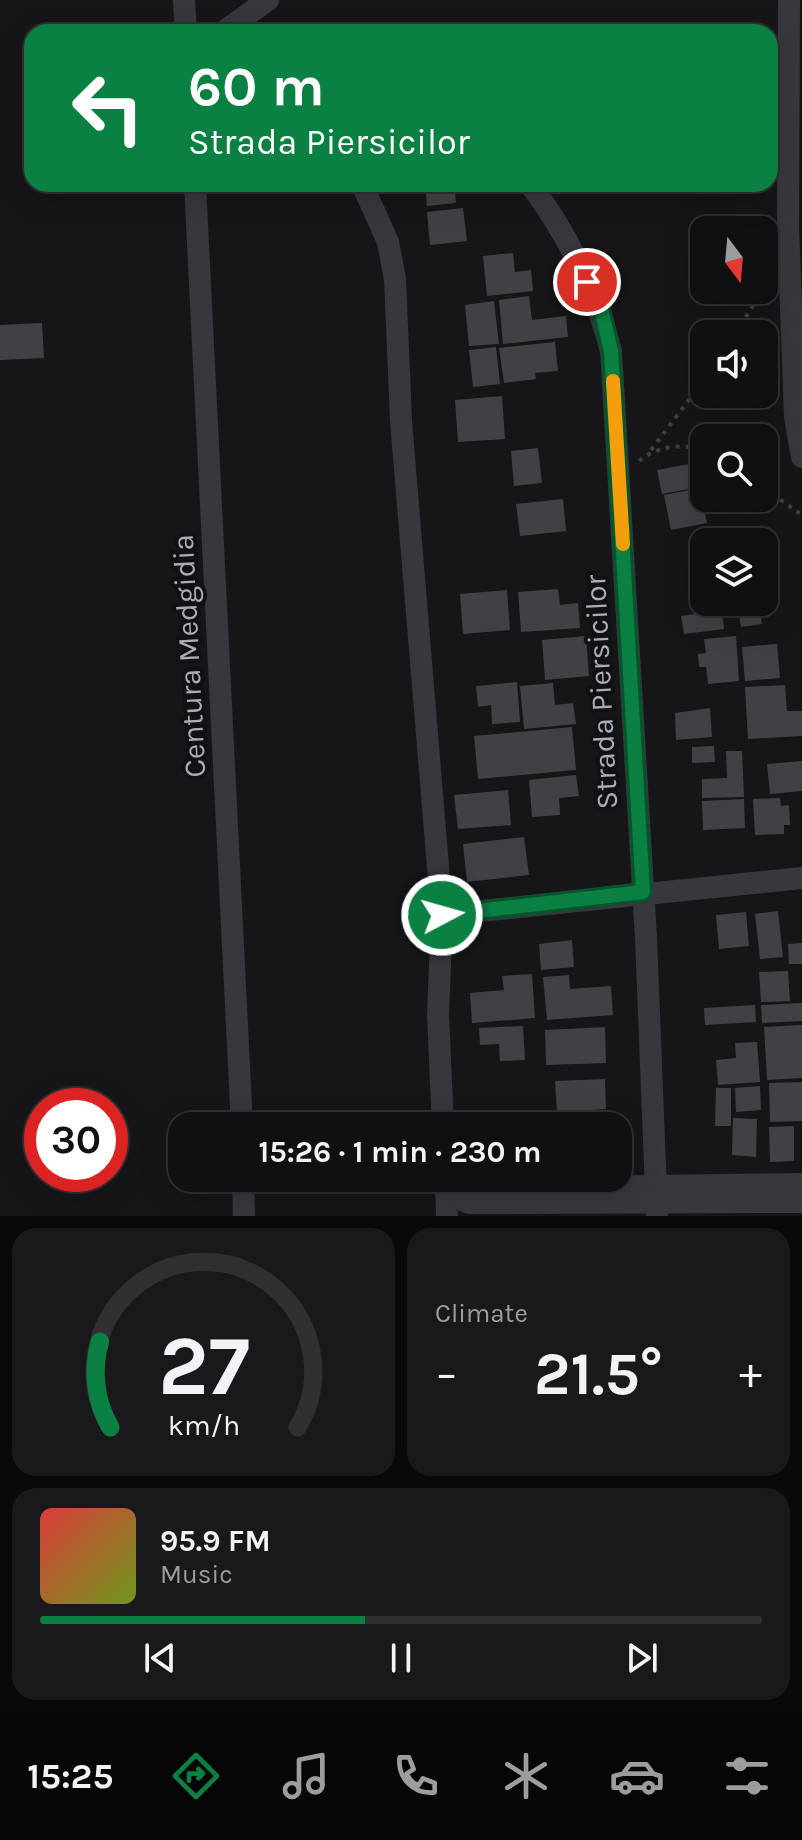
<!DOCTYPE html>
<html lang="en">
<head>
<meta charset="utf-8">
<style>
	:root { --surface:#101012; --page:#19191b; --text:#f1f3f6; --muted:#9c9d9f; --line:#303032; --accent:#0b8043 }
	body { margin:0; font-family:Karla,sans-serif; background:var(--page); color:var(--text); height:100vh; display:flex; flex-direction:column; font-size:30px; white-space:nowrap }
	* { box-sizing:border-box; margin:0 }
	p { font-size:26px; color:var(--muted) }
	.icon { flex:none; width:44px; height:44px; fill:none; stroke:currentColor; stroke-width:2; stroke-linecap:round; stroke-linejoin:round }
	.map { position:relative; height:1216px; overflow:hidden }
	.side { display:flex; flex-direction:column; gap:12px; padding:12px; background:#09090a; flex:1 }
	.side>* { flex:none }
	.top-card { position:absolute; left:24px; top:24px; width:754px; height:168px; border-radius:24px; box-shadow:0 8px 32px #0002,0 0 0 2px var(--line); background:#0b8043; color:#fff; overflow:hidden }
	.needle { width:52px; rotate:164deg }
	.controls { position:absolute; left:690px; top:216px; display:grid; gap:16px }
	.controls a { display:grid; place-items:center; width:88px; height:88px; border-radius:16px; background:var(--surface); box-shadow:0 8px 32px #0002,0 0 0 2px var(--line); font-size:40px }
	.speed { position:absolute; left:24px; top:1088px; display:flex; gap:16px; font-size:40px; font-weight:700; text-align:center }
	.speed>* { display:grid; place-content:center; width:104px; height:104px; border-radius:50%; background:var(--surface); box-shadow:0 8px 32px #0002,0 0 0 2px var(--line); line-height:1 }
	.speed .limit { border:12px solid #d22; background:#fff; color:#111 }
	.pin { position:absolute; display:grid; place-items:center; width:68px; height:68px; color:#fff; margin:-34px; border:4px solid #fff; border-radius:50%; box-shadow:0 2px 8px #0007 }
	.me { position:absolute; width:88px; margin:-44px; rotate:84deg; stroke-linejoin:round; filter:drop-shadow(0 0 6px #0008) }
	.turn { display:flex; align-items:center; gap:28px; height:168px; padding:0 32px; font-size:36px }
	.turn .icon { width:104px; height:104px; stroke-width:2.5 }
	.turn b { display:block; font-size:56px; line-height:68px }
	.big { font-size:60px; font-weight:700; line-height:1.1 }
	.side .card { flex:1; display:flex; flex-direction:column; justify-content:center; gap:12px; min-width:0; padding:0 28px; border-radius:24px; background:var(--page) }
	.side .dial { align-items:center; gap:0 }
	.dial svg { height:208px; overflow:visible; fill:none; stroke:var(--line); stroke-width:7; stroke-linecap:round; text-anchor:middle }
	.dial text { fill:var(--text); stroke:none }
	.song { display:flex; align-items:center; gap:24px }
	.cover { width:96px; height:96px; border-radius:12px; background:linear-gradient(135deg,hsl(0 70% 55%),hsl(80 70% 35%)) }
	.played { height:8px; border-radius:4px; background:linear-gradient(90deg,var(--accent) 45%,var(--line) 45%) }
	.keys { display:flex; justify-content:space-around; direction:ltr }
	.heat { display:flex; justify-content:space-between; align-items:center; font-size:44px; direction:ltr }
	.side .tiles { flex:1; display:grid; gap:12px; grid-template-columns:1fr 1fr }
	.card:last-child { grid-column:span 2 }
	.trip { position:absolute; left:168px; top:1112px; width:464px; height:80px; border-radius:24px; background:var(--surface); box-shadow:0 8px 32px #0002,0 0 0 2px var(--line); font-weight:700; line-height:80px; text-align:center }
	.menu { display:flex; height:128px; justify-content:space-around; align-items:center; background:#060607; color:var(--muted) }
	.menu .icon { width:56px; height:56px }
	.menu .active { color:var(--accent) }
	.menu b { font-size:36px; color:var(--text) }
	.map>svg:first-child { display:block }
</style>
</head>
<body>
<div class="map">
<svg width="802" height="1216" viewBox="0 0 802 1216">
	<rect width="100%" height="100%" fill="#161618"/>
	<g fill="#404145">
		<path d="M425,184H454L456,203L427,206Z"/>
		<path d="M463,208L467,241L430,245L427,212Z"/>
		<path d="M513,253L515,272L531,270L533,291L487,296L483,256Z"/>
		<path d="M529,296L532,320L566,316L568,337L503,344L499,300Z"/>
		<path d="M494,301L499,344L469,346L465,305Z"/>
		<path d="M42,323L44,358L0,360V325Z"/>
		<path d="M555,342L558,371L535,373L536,379L504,383L499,348Z"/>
		<path d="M496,347L500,384L473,387L469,350Z"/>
		<path d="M502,396L505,439L458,442L455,400Z"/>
		<path d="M538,448L542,483L514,486L511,451Z"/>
		<path d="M695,463L700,487L662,494L657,470Z"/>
		<path d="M700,488L707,523L671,530L664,495Z"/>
		<path d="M563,499L566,531L520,536L516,504Z"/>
		<path d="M747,529L749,542H713L712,535Z"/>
		<path d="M558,589L560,605L578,603L580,628L521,632L518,592Z"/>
		<path d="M507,590L510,630L463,634L460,594Z"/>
		<path d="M704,593V602H721L724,629L684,634L681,616L703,613L700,594Z"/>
		<path d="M737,602H758L762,624L741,627Z"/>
		<path d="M586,636L589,676L545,680L542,640Z"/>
		<path d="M736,636L739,681L708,684L706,667H699L698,654L706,653L704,639Z"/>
		<path d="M777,644L780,678L745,681L742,647Z"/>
		<path d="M517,682L520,722L492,724L491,705L478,707L476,686Z"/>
		<path d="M553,683L555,705L573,703L576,724L524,729L520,686Z"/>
		<path d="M785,685L787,711H802V736L748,739L745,687Z"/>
		<path d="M710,708L712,737L676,740L675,713Z"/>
		<path d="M572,727L576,770L478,779L474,736Z"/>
		<path d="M714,746L715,762L692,763V747Z"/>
		<path d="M726,751H742L744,797L702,798V779L727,778Z"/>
		<path d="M802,761V791L770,794L767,764Z"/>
		<path d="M576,775L579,796L559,798L560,815L532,817L529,780Z"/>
		<path d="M508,790L511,825L458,829L454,795Z"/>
		<path d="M780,798L781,806L789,805L790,825H784V834L755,835L753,799Z"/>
		<path d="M744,799L745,828L703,830L702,801Z"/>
		<path d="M524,837L529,875L467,882L463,844Z"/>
		<path d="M778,911L783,957L760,959L755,914Z"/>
		<path d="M746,912L749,946L719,949L716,915Z"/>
		<path d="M572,940L574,967L541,970L539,944Z"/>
		<path d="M802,943V964H789L788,944Z"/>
		<path d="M788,971L790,1001L761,1002L759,972Z"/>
		<path d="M532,974L535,1018L472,1023L470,993L504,990L502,976Z"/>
		<path d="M569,975L570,989L611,986L613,1015L547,1020L543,977Z"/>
		<path d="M802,1003V1021L762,1023L761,1005Z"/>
		<path d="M755,1005L756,1022L705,1025L704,1008Z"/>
		<path d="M802,1025V1078L767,1080L764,1027Z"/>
		<path d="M523,1026L525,1060L500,1061L499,1044L480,1045L479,1028Z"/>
		<path d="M605,1027L606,1063L546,1065L545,1030Z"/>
		<path d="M757,1042L760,1082L718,1085L716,1060L736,1058L735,1043Z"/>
		<path d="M605,1079L606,1109L557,1112L555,1081Z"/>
		<path d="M802,1082V1121L770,1122L769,1083Z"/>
		<path d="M760,1086L761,1110L736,1112L735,1088Z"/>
		<path d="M716,1088H731V1126H715Z"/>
		<path d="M733,1118L757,1119L756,1157L732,1155Z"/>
		<rect x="579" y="1119" width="41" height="7"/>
		<path d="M794,1126V1161L770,1162L769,1127Z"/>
	</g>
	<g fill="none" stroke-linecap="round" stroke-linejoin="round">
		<g stroke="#3d3f44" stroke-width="4" stroke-dasharray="4 6" stroke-linecap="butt">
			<path d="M735,334L763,290"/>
			<path d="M651,450L704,380"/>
			<path d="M639,461C657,446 683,442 704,452"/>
			<path d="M764,488L802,515"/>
		</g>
		<g stroke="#37383d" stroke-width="22">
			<path d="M184,0L186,32"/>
			<path d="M789,0L788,226L795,417L802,457"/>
			<path d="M223,32L268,0"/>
			<path d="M195,184L242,1126"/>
			<path d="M362,184L388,242L395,279L401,421L442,915L438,1015L443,1126"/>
			<path d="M530,184C567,233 596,292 611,351L646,938L657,1216"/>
			<path d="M442,915L802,878"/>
			<path d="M243,1178L244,1216"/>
			<path d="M446,1179L447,1216"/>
			<path d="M483,1188L802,1184"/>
			<path d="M446,1192L469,1203L802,1202"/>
		</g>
	</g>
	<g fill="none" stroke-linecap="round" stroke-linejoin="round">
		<g stroke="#07532c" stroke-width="20">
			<path id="route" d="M442,915L643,892L611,351L602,313L587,282"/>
		</g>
		<use href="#route" stroke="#0b8043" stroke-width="14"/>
		<path stroke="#f59e0b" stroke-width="14" d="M613,381L623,544"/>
	</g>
	<g text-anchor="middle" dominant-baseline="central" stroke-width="8" stroke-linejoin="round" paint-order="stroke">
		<g font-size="30" fill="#a8adb8" stroke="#111113">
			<text transform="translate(189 656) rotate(-93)">Centura Medgidia</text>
			<text transform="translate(601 692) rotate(-93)">Strada Piersicilor</text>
		</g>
	</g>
</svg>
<div class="controls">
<a><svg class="needle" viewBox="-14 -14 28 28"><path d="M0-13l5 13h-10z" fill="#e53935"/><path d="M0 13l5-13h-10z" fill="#9c9d9f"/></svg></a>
<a><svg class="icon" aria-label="sound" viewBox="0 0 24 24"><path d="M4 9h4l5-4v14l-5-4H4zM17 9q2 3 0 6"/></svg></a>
<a><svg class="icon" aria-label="search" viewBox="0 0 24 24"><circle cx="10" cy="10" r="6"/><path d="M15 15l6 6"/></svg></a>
<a><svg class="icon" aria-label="layers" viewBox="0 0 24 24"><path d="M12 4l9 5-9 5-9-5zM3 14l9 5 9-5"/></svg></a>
</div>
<div class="speed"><div class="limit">30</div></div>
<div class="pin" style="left:587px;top:282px;background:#d93025"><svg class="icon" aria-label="arrive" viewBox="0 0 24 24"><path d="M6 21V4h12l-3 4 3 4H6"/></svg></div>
<svg class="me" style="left:442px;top:915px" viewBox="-20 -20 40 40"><circle r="17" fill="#0b8043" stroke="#fff" stroke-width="3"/><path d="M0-11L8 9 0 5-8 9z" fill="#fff"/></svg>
<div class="trip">15:26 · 1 min · 230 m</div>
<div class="top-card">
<div class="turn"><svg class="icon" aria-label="left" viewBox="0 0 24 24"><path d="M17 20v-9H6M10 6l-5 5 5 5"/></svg><div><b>60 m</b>Strada Piersicilor</div></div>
</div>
</div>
<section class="side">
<div class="tiles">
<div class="card dial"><svg viewBox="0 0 100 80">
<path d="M14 69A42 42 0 1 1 86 69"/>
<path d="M14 69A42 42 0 0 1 10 36" stroke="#0b8043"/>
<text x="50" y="56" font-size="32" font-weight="700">27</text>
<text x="50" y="72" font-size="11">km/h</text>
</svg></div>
<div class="card"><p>Climate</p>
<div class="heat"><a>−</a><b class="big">21.5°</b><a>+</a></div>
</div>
<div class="card">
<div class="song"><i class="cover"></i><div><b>95.9 FM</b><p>Music</p></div></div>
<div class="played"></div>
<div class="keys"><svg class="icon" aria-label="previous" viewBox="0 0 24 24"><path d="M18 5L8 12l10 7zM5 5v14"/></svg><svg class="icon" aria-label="pause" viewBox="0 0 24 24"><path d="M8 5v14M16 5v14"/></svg><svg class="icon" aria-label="next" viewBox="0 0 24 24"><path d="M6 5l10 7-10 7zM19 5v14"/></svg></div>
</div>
</div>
</section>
<nav class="menu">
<b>15:25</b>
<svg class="icon active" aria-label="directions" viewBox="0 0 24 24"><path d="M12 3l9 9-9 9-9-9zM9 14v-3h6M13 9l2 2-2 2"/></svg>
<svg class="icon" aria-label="music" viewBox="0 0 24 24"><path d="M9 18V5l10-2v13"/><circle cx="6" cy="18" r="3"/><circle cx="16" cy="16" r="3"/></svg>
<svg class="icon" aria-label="phone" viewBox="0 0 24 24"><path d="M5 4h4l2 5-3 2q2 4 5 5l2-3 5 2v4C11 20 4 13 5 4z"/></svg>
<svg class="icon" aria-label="climate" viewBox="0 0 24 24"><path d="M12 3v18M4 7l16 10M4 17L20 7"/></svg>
<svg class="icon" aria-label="car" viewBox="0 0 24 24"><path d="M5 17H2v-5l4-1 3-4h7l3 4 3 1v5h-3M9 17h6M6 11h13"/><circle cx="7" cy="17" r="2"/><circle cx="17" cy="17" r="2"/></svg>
<svg class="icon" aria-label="filters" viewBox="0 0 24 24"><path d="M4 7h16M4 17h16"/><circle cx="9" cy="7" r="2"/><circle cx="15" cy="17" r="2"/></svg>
</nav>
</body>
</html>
